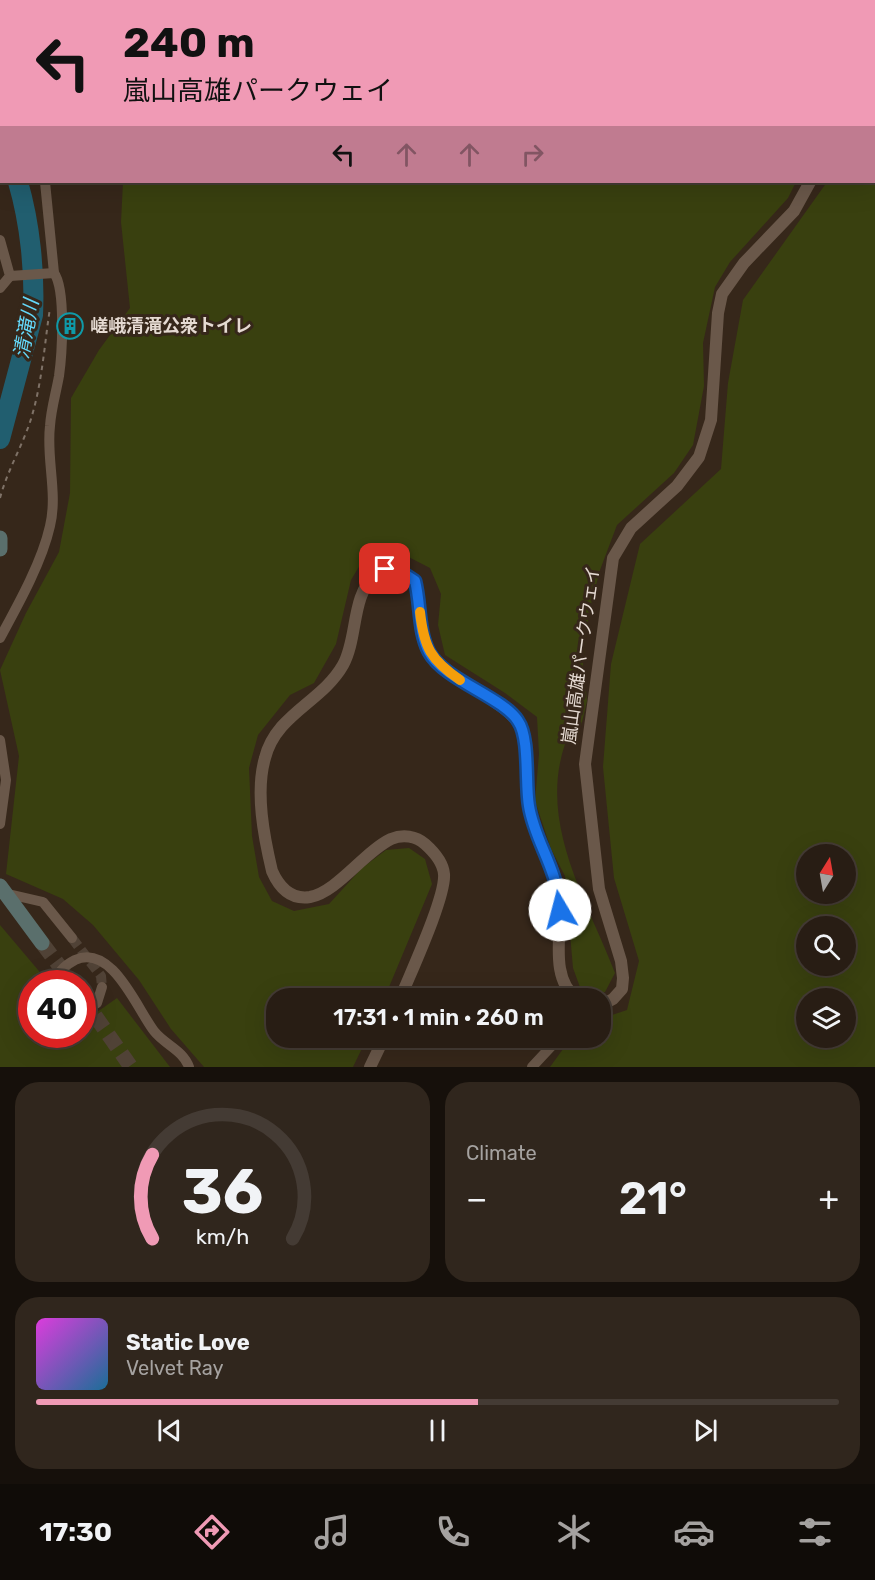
<!DOCTYPE html>
<html lang="en">
<head>
<meta charset="utf-8">
<style>
	:root { --surface:#281d14; --page:#30261d; --text:#f1f3f6; --muted:#a5a2a0; --line:#443b34; --accent:#f09ab5 }
	body { margin:0; font-family:Rubik,"Noto Sans JP",sans-serif; background:var(--page); color:var(--text); height:100vh; display:flex; flex-direction:column; font-size:22px; white-space:nowrap }
	* { box-sizing:border-box; margin:0 }
	p { font-size:20px; color:var(--muted) }
	.icon { flex:none; width:33px; height:33px; fill:none; stroke:currentColor; stroke-width:2; stroke-linecap:round; stroke-linejoin:round }
	.map { position:relative; height:1067px; overflow:hidden }
	.side { display:flex; flex-direction:column; gap:15px; padding:15px; background:#16100b; flex:1 }
	.side>* { flex:none }
	.hud { position:absolute; left:0px; top:0px; width:876px; height:183px; box-shadow:0 6px 24px #0002,0 0 0 2px var(--line); background:#f09ab5; color:#111; overflow:hidden }
	.needle { width:39px; rotate:11deg }
	.buttons { position:absolute; left:796px; top:844px; display:grid; gap:12px }
	.buttons a { display:grid; place-items:center; width:60px; height:60px; border-radius:50%; background:var(--surface); box-shadow:0 6px 24px #0002,0 0 0 2px var(--line); font-size:30px }
	.speed { position:absolute; left:18px; top:970px; display:flex; gap:12px; font-size:30px; font-weight:700; text-align:center }
	.speed>* { display:grid; place-content:center; width:78px; height:78px; border-radius:50%; background:var(--surface); box-shadow:0 6px 24px #0002,0 0 0 2px var(--line); line-height:1 }
	.speed .limit { border:9px solid #d22; background:#fff; color:#111 }
	.pin { position:absolute; display:grid; place-items:center; width:51px; height:51px; color:#fff; margin:-26px; border-radius:12px; box-shadow:0 3px 9px #0006 }
	.me { position:absolute; width:66px; margin:-33px; rotate:352deg; stroke-linejoin:round; filter:drop-shadow(0 0 4px #0008) }
	.turn { display:flex; align-items:center; gap:21px; height:126px; padding:0 24px; font-size:27px }
	.turn .icon { width:78px; height:78px; stroke-width:2.5 }
	.turn b { display:block; font-size:42px; line-height:51px }
	.lanes { display:flex; align-items:center; height:57px; padding:0 24px; background:#0003; justify-content:center; gap:30px; direction:ltr }
	.lanes .off { opacity:.35 }
	.big { font-size:45px; font-weight:600; line-height:1.1 }
	.side .widget { flex:1; display:flex; flex-direction:column; justify-content:center; gap:9px; min-width:0; padding:0 21px; border-radius:24px; background:var(--page) }
	.side .dial { align-items:center; gap:0 }
	.dial svg { height:156px; overflow:visible; fill:none; stroke:var(--line); stroke-width:7; stroke-linecap:round; text-anchor:middle }
	.dial text { fill:var(--text); stroke:none }
	.song { display:flex; align-items:center; gap:18px }
	.cover { width:72px; height:72px; border-radius:9px; background:linear-gradient(135deg,hsl(300 70% 55%),hsl(200 70% 35%)) }
	.played { height:6px; border-radius:3px; background:linear-gradient(90deg,var(--accent) 55%,var(--line) 55%) }
	.keys { display:flex; justify-content:space-around; direction:ltr }
	.heat { display:flex; justify-content:space-between; align-items:center; font-size:33px; direction:ltr }
	.side .tiles { flex:1; display:grid; gap:15px; grid-template-columns:1fr 1fr }
	.widget:last-child { grid-column:span 2 }
	.trip { position:absolute; left:266px; top:988px; width:345px; height:60px; border-radius:24px; background:var(--surface); box-shadow:0 6px 24px #0002,0 0 0 2px var(--line); font-weight:600; line-height:60px; text-align:center }
	.dock { display:flex; height:96px; justify-content:space-around; align-items:center; background:#100c08; color:var(--muted) }
	.dock .icon { width:42px; height:42px }
	.dock .selected { color:var(--accent) }
	.dock b { font-size:27px; color:var(--text) }
	.map>svg:first-child { display:block }
</style>
</head>
<body>
<div class="map">
<svg width="875" height="1067" viewBox="0 0 875 1067">
	<rect width="100%" height="100%" fill="#36271a"/>
	<g fill="#39400f" fill-rule="evenodd">
		<path d="M69,0H717L67,1Z"/>
		<path d="M875,15V1067H550L571,1038H600V1019L627,1010L639,961L614,878L603,767L611,664L640,544L721,469L728,383L743,300L827,182H874ZM807,855H846V894H807ZM807,927H846V966H807ZM807,999H846V1038H807Z"/>
		<path d="M123,182H796L788,198L730,262L715,287L703,343L704,386L693,445L674,473L617,525L600,570L589,612L583,664L587,701L578,739L565,744C538,824 587,900 615,973L605,992L594,995L581,990L573,968L565,876L551,849L535,801L539,754L537,717L505,693L445,655L438,625L441,594L430,568L393,549L366,555L351,580L336,644L314,683L290,695L258,735L249,768L252,836L259,877L272,901L294,911L329,904L362,868L386,850L409,848L425,859L432,884L384,999H276V1038H367L353,1067H204L171,1029L139,980L93,925L63,899L6,874L19,756L0,670L26,613L59,552L70,493L71,398L99,350L130,308L121,222Z"/>
		<path d="M0,925L44,977L46,984H32V1035H82L83,1022L117,998L170,1067H0Z"/>
	</g>
	<g fill="none" stroke-linecap="round" stroke-linejoin="round">
		<g stroke="#215e6f" stroke-width="20">
			<path d="M0,103L2,111"/>
			<path d="M0,439L33,315C35,272 30,223 18,182"/>
		</g>
		<path stroke="#504236" stroke-width="10" stroke-dasharray="10 5" stroke-linecap="butt" d="M72,938L101,976L102,987"/>
		<g stroke="#504236" stroke-width="15" stroke-dasharray="15 8" stroke-linecap="butt">
			<path d="M42,943L73,984"/>
			<path d="M82,997L131,1067"/>
		</g>
		<path stroke="#7f7267" stroke-width="2" stroke-dasharray="4.5 4.5" stroke-linecap="butt" d="M0,498C7,472 20,450 29,425C42,387 44,347 50,308"/>
		<g stroke="#6a584a" stroke-width="10">
			<path d="M0,240L10,276L0,288"/>
			<path d="M10,276L54,273"/>
			<path d="M0,638C18,605 42,562 50,526C58,493 46,459 50,426C51,409 56,393 59,376C62,355 66,289 54,273L45,182"/>
			<path d="M0,740L6,780L0,824"/>
			<path d="M4,893L43,902L72,938"/>
			<path d="M55,984C57,972 65,965 75,960C112,943 137,1009 154,1031C165,1045 183,1050 189,1067"/>
			<path d="M82,1011L97,1003L102,987"/>
			<path d="M532,1067L559,1038"/>
		</g>
		<g stroke="#6a584a" stroke-width="12">
			<path d="M862,0V2"/>
			<path d="M725,2V0"/>
			<path d="M790,2L791,0"/>
			<path d="M400,999C410,974 446,897 444,874C443,862 434,852 425,844C416,836 403,834 391,839C364,852 337,892 310,897C290,900 279,887 272,871C264,837 255,792 265,758C276,714 322,702 343,665C358,638 351,596 375,575C388,562 404,570 415,581C421,604 416,636 431,656C451,681 517,706 524,733C530,758 523,785 529,810C537,839 555,865 559,895C564,928 547,976 577,999"/>
			<path d="M600,1006L613,999L622,989L623,978L621,961L599,889L585,764L613,558L631,528L677,486L699,457L711,420L718,313L722,294L744,263L794,211L810,182"/>
			<path d="M370,1067L384,1038"/>
		</g>
		<g stroke="#5a6f6c" stroke-width="15">
			<path d="M0,538V549"/>
			<path d="M0,886L42,943"/>
		</g>
	</g>
	<g fill="none" stroke-linecap="round" stroke-linejoin="round">
		<g stroke="#114b97" stroke-width="15">
			<path id="route" d="M385,569H397L415,581C421,604 418,631 429,652C444,680 503,697 518,721C530,738 525,784 529,806C535,843 558,868 560,910"/>
		</g>
		<use href="#route" stroke="#1a73e8" stroke-width="10"/>
		<path stroke="#f59e0b" stroke-width="10" d="M420,612C424,648 431,660 460,680"/>
	</g>
	<defs>
		<g id="building-ring" transform="scale(1.35)"><circle r="9.5" fill="#36271a" stroke="#0f9aa8" stroke-width="1.5"/><path d="M-4-6H4V6H1V3H-1V6H-4ZM-2.5-4.3h1.7v1.8h-1.7ZM.8-4.3h1.7v1.8H.8ZM-2.5-1h1.7V.8h-1.7ZM.8-1h1.7V.8H.8Z" fill="#0f9aa8"/></g>
	</defs>
	<g fill-rule="evenodd">
		<use href="#building-ring" x="70" y="326"/>
	</g>
	<g text-anchor="middle" dominant-baseline="central" stroke-width="6" stroke-linejoin="round" paint-order="stroke">
		<g font-size="18" font-weight="bold" fill="#e5dad2" stroke="#36271a" text-anchor="start">
			<text x="90" y="326">嵯峨清滝公衆トイレ</text>
		</g>
		<g font-size="18" fill="#e5dad2" stroke="#36271a">
			<text transform="translate(581 655) rotate(-82)">嵐山高雄パークウェイ</text>
		</g>
		<g font-size="20" font-style="italic" fill="#64d8f9" stroke="#36271a">
			<text transform="translate(26 329) rotate(-80)">清滝川</text>
		</g>
	</g>
</svg>
<div class="buttons">
<a><svg class="needle" viewBox="-14 -14 28 28"><path d="M0-13l5 13h-10z" fill="#e53935"/><path d="M0 13l5-13h-10z" fill="#a5a2a0"/></svg></a>
<a><svg class="icon" aria-label="search" viewBox="0 0 24 24"><circle cx="10" cy="10" r="6"/><path d="M15 15l6 6"/></svg></a>
<a><svg class="icon" aria-label="layers" viewBox="0 0 24 24"><path d="M12 4l9 5-9 5-9-5zM3 14l9 5 9-5"/></svg></a>
</div>
<div class="speed"><div class="limit">40</div></div>
<div class="pin" style="left:385px;top:569px;background:#d93025"><svg class="icon" aria-label="arrive" viewBox="0 0 24 24"><path d="M6 21V4h12l-3 4 3 4H6"/></svg></div>
<svg class="me" style="left:560px;top:910px" viewBox="-20 -20 40 40"><circle r="19" fill="#fff"/><path d="M0-13L10 11 0 6-10 11z" fill="#1a73e8"/></svg>
<div class="trip">17:31 · 1 min · 260 m</div>
<div class="hud">
<div class="turn"><svg class="icon" aria-label="left" viewBox="0 0 24 24"><path d="M17 20v-9H6M10 6l-5 5 5 5"/></svg><div><b>240 m</b>嵐山高雄パークウェイ</div></div>
<div class="lanes"><svg class="icon" aria-label="left" viewBox="0 0 24 24"><path d="M17 20v-9H6M10 6l-5 5 5 5"/></svg><svg class="icon off" aria-label="ahead" viewBox="0 0 24 24"><path d="M12 20V5M6 11l6-6 6 6"/></svg><svg class="icon off" aria-label="ahead" viewBox="0 0 24 24"><path d="M12 20V5M6 11l6-6 6 6"/></svg><svg class="icon off" aria-label="right" viewBox="0 0 24 24"><path d="M7 20v-9h11M14 6l5 5-5 5"/></svg></div>
</div>
</div>
<section class="side">
<div class="tiles">
<div class="widget dial"><svg viewBox="0 0 100 80">
<path d="M14 69A42 42 0 1 1 86 69"/>
<path d="M14 69A42 42 0 0 1 14 26" stroke="#f09ab5"/>
<text x="50" y="56" font-size="32" font-weight="700">36</text>
<text x="50" y="72" font-size="11">km/h</text>
</svg></div>
<div class="widget"><p>Climate</p>
<div class="heat"><a>−</a><b class="big">21°</b><a>+</a></div>
</div>
<div class="widget">
<div class="song"><i class="cover"></i><div><b>Static Love</b><p>Velvet Ray</p></div></div>
<div class="played"></div>
<div class="keys"><svg class="icon" aria-label="previous" viewBox="0 0 24 24"><path d="M18 5L8 12l10 7zM5 5v14"/></svg><svg class="icon" aria-label="pause" viewBox="0 0 24 24"><path d="M8 5v14M16 5v14"/></svg><svg class="icon" aria-label="next" viewBox="0 0 24 24"><path d="M6 5l10 7-10 7zM19 5v14"/></svg></div>
</div>
</div>
</section>
<nav class="dock">
<b>17:30</b>
<svg class="icon selected" aria-label="directions" viewBox="0 0 24 24"><path d="M12 3l9 9-9 9-9-9zM9 14v-3h6M13 9l2 2-2 2"/></svg>
<svg class="icon" aria-label="music" viewBox="0 0 24 24"><path d="M9 18V5l10-2v13"/><circle cx="6" cy="18" r="3"/><circle cx="16" cy="16" r="3"/></svg>
<svg class="icon" aria-label="phone" viewBox="0 0 24 24"><path d="M5 4h4l2 5-3 2q2 4 5 5l2-3 5 2v4C11 20 4 13 5 4z"/></svg>
<svg class="icon" aria-label="climate" viewBox="0 0 24 24"><path d="M12 3v18M4 7l16 10M4 17L20 7"/></svg>
<svg class="icon" aria-label="car" viewBox="0 0 24 24"><path d="M5 17H2v-5l4-1 3-4h7l3 4 3 1v5h-3M9 17h6M6 11h13"/><circle cx="7" cy="17" r="2"/><circle cx="17" cy="17" r="2"/></svg>
<svg class="icon" aria-label="filters" viewBox="0 0 24 24"><path d="M4 7h16M4 17h16"/><circle cx="9" cy="7" r="2"/><circle cx="15" cy="17" r="2"/></svg>
</nav>
</body>
</html>
